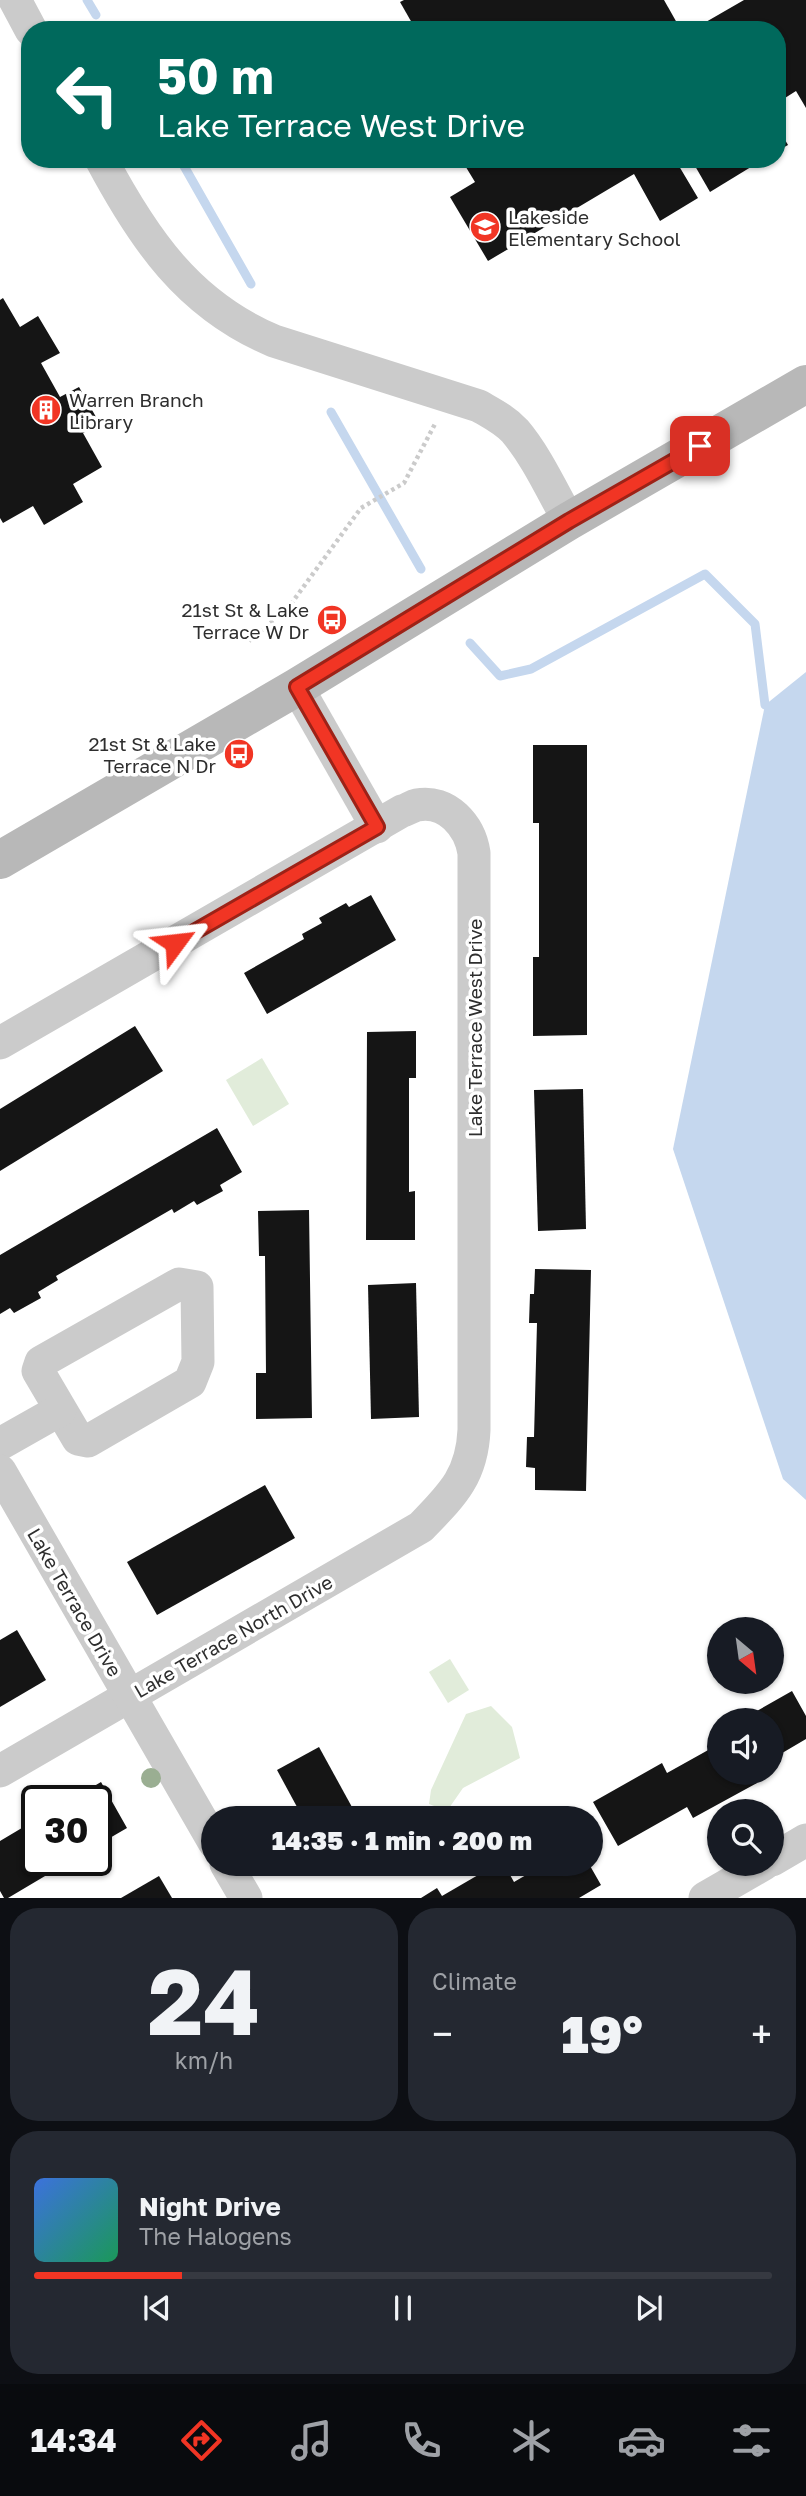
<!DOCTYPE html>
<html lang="en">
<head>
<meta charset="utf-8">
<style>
	:root { --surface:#171b24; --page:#242831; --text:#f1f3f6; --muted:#9ea1a6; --line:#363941; --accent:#f13524 }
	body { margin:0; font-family:"Golos Text",sans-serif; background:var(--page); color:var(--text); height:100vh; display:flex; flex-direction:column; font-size:26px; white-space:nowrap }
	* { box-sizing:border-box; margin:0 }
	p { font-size:23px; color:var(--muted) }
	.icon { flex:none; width:38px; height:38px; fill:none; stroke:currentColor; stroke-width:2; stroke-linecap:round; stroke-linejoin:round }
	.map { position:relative; height:1898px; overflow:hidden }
	.side { display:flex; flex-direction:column; gap:10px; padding:10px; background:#0d0f14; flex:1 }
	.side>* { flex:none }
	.hud { position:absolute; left:21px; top:21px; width:765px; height:147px; border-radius:28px; box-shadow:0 2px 5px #0004; background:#00695c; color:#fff; overflow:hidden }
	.needle { width:46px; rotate:151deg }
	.controls { position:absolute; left:707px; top:1617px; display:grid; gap:14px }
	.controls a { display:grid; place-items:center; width:77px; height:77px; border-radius:50%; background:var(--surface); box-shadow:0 2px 5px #0004; font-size:35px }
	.speed { position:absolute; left:21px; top:1785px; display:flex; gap:14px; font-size:35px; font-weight:700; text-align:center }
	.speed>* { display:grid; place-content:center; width:91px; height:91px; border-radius:50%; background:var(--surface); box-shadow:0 2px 5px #0004; line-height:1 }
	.speed .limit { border:4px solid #111; border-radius:10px; background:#fff; color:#111 }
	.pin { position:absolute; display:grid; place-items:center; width:60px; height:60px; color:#fff; margin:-30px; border-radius:14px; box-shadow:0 4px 10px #0006 }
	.me { position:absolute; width:77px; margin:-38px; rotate:60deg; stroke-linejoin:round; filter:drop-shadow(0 0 5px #0008) }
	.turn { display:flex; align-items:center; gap:24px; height:147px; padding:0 21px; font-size:32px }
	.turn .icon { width:91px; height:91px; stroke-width:2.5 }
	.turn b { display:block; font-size:49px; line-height:60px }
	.big { font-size:52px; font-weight:800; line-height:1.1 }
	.side .widget { flex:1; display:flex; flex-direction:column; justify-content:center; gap:10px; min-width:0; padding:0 24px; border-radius:28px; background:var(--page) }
	.side .dial { align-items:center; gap:0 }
	.dial b { font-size:91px; line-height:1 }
	.song { display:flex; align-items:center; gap:21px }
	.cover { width:84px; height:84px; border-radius:10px; background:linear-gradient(135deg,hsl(220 70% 55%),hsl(150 70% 35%)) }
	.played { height:7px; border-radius:4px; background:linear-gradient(90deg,var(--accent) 20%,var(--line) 20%) }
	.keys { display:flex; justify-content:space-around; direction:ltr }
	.heat { display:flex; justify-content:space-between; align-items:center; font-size:38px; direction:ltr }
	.side .tiles { flex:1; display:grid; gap:10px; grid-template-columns:1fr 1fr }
	.widget:last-child { grid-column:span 2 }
	.trip { position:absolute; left:201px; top:1806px; width:402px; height:70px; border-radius:35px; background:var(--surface); box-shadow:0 2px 5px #0004; font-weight:800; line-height:70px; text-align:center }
	.tabs { display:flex; height:112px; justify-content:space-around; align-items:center; background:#090b0e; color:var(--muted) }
	.tabs .icon { width:49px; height:49px }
	.tabs .selected { color:var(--accent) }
	.tabs b { font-size:32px; color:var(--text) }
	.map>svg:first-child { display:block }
</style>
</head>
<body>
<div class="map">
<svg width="806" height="1898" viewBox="0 0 806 1898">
	<rect width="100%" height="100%" fill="#fff"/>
	<g fill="#e1ecda">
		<path d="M262,1058L289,1104L253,1126L226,1080Z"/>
		<path d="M450,1659L469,1690L448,1703L429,1672Z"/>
		<path d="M491,1706L512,1727L520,1758L463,1788L447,1811L429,1804L431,1790L466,1714Z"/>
	</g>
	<path fill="#c5d7ee" d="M806,672V1500L783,1479L673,1149L765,705Z"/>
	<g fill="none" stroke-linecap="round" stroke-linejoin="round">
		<g stroke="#c5d7ee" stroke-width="9">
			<path d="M87,0L96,15"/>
			<path d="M180,159L251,284"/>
			<path d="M331,412L421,569"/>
			<path d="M470,643L500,676L531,669L705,574L755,624L765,705"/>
		</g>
	</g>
	<g fill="#151515">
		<path d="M404,0H664L681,30H416L400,2Z"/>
		<path d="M744,0H806V108L796,91L777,103V30H692Z"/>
		<path d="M777,126L788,145L777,151Z"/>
		<path d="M461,159H679L676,161L698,198L660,221L634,174L488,261L450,197L475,182Z"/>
		<path d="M691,159H764L710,192Z"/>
		<path d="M3,298L20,327L38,316L60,353L41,363L60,397L79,387L100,424L83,433L102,467L73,484L83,502L44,525L33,506L3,523L0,518V300Z"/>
		<path d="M533,745H587V1035L533,1036V957H539V823H533Z"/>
		<path d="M371,895L396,940L267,1014L244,973L304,939L302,934L322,923L319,918L346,903L349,907Z"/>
		<path d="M135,1026L163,1071L0,1171V1109Z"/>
		<path d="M416,1031V1078H409V1192L415,1191V1240H366L367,1032Z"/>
		<path d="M583,1089L586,1229L538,1231L534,1090Z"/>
		<path d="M217,1128L242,1172L220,1185L223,1191L197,1205L194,1201L174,1213L172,1209L56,1276L58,1280L38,1292L41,1298L14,1313L10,1308L0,1314V1255Z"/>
		<path d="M309,1210L312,1418L256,1419V1373H266L265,1256H259L258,1211Z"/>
		<path d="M535,1269L591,1270L586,1491L535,1490V1468L526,1467L527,1437H534L537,1323H529L530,1294H534Z"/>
		<path d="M416,1283L419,1417L371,1419L368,1285Z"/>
		<path d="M265,1485L295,1538L157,1615L127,1562Z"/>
		<path d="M17,1630L46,1680L0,1707V1640Z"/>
		<path d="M792,1691L806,1716V1739L772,1759V1720H741Z"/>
		<path d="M719,1744V1773H751L757,1783L693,1818L687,1807L618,1846L593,1802L662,1763L667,1773Z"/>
		<path d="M319,1747L358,1818H303L277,1770Z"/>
		<path d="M101,1782L127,1828L96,1846V1801H69Z"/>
		<path d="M37,1819V1860H72L8,1898H4L0,1891V1841Z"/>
		<path d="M328,1864H356L335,1875Z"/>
		<path d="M497,1864H504L514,1882L545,1864H589L601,1885L579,1898H421L437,1888L442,1896Z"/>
		<path d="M159,1876L172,1898H121Z"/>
	</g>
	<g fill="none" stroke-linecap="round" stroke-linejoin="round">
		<path stroke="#cbcbcb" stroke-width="4.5" stroke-dasharray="3.5 3.5" stroke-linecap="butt" d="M249,641L288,608L361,508L404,483L436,422"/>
		<g stroke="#cbcbcb" stroke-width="33">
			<path d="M15,0L31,30"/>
			<path d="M101,159C143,238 188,305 274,341L479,406C491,413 505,420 515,431C537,457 552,491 569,521"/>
			<path d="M297,687L377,827"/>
			<path d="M0,1043L402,811C407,810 412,806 417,805C447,799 470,826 474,853V1430C472,1477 451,1496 421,1527L0,1771"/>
			<path d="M179,1284L197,1287L198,1362L190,1382L88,1441L78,1439L38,1371L41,1362Z"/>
			<path d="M0,1444L60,1410"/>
			<path d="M0,1471L214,1842"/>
			<path d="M772,1860L806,1840"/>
			<path d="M226,1864L246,1898"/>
			<path d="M705,1898L764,1864"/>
		</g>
		<path stroke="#b8b8b8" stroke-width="38" d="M0,860L297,687L569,521L806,384"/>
	</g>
	<circle fill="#9aae92" cx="151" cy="1778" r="10"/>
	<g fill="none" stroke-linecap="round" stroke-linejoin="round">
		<g stroke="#9d2217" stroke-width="18">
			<path id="route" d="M175,943L377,827L297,687L569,521L700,446"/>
		</g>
		<use href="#route" stroke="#f13524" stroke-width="12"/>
	</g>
	<defs>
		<g id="school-disc" transform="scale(1.575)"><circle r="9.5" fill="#f13524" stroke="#fff"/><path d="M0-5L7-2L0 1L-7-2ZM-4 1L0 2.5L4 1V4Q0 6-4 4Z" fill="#fff"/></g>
		<g id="building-disc" transform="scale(1.575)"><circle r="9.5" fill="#f13524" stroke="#fff"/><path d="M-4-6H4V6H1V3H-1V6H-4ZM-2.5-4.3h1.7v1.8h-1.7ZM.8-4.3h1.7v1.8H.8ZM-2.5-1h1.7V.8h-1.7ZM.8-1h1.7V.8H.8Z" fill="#fff"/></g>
		<g id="bus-disc" transform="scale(1.575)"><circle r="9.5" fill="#f13524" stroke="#fff"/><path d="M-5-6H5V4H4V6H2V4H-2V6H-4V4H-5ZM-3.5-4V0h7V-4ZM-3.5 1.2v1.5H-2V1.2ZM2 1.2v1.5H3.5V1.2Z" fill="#fff"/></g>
	</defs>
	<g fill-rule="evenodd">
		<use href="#school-disc" x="485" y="227"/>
		<use href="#building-disc" x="46" y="410"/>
		<use href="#bus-disc" x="332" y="620"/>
		<use href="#bus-disc" x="239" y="754"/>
	</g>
	<g text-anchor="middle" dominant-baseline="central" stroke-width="7" stroke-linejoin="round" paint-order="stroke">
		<g font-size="19" fill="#2e2e2e" stroke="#fff" text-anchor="start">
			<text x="508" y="216">Lakeside<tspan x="508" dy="22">Elementary School</tspan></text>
			<text x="69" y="399">Warren Branch<tspan x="69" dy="22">Library</tspan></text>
			<text x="309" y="609" text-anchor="end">21st St &amp; Lake<tspan x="309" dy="22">Terrace W Dr</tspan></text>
			<text x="216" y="743" text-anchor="end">21st St &amp; Lake<tspan x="216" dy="22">Terrace N Dr</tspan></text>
		</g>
		<g font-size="19" fill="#2e2e2e" stroke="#fff">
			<text transform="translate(474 1028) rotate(-90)">Lake Terrace West Drive</text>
			<text transform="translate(75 1602) rotate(60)">Lake Terrace Drive</text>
			<text transform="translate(233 1636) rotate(-30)">Lake Terrace North Drive</text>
		</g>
	</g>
</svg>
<div class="controls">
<a><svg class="needle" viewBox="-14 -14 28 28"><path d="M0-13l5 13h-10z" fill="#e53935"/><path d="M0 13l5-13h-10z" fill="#9ea1a6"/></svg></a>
<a><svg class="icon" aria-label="sound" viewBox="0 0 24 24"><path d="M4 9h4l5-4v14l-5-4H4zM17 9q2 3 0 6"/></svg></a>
<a><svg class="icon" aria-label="search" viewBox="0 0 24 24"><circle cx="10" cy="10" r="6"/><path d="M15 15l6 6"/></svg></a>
</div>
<div class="speed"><div class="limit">30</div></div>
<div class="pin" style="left:700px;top:446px;background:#d93025"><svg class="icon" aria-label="arrive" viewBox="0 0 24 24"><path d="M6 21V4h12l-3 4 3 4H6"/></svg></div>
<svg class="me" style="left:175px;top:943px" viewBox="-20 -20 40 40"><path d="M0-17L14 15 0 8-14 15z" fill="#f13524" stroke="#fff" stroke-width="4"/></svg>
<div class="trip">14:35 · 1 min · 200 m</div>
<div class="hud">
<div class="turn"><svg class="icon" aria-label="left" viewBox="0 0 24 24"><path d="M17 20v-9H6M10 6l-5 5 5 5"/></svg><div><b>50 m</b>Lake Terrace West Drive</div></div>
</div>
</div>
<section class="side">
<div class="tiles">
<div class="widget dial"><b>24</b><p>km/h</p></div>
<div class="widget"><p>Climate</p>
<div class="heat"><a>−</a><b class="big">19°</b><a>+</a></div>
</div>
<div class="widget">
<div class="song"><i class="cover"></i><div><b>Night Drive</b><p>The Halogens</p></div></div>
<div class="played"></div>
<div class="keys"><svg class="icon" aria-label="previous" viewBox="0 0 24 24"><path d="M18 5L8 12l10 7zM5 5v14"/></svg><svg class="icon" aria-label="pause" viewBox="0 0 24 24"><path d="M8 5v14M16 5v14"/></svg><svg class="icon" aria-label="next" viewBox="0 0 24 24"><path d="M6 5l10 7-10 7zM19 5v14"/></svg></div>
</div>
</div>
</section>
<nav class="tabs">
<b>14:34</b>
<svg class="icon selected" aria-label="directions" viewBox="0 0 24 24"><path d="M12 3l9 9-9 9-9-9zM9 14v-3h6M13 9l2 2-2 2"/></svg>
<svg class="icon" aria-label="music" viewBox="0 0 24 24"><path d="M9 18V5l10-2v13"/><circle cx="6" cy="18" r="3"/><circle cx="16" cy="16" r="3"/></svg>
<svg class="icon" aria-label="phone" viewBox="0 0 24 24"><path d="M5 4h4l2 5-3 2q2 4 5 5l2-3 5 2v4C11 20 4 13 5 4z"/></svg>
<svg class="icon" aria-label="climate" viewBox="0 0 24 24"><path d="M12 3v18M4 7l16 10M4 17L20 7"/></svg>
<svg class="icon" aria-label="car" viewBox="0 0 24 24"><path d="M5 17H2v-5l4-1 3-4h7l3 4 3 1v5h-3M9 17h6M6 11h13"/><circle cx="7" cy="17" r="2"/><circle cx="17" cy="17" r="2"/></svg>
<svg class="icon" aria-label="filters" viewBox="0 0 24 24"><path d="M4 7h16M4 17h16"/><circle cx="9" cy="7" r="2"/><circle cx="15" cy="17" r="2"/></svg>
</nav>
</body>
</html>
